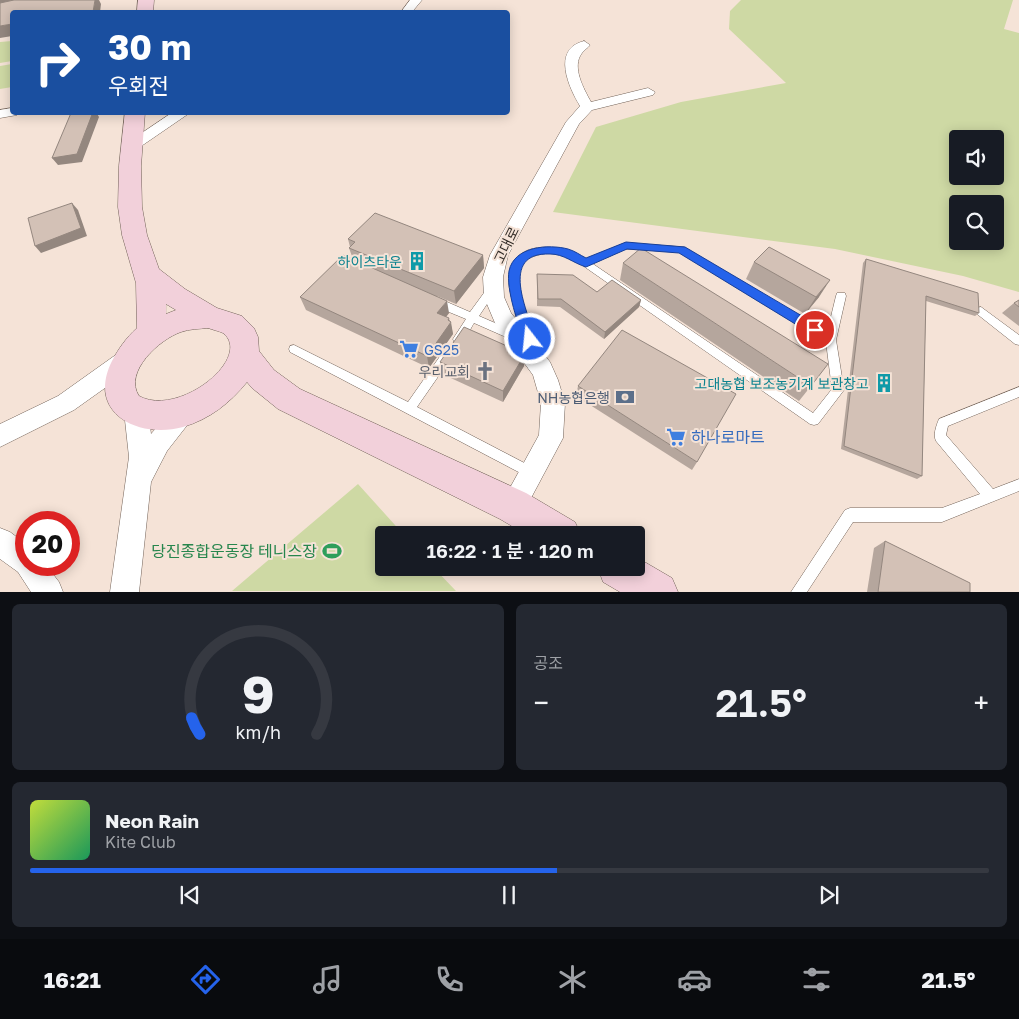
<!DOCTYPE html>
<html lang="ko">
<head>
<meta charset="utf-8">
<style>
	:root { --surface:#171b24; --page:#242831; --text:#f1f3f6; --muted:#9ea1a6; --line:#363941; --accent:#2563eb }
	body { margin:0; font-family:"Golos Text","Noto Sans KR",sans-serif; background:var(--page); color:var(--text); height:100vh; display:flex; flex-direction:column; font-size:19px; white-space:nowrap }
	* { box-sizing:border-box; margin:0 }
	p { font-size:16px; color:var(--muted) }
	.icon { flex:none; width:28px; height:28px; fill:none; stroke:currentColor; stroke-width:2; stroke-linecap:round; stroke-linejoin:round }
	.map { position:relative; height:592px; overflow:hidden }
	.details { display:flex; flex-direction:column; gap:12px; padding:12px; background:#0d0f14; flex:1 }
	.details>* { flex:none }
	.top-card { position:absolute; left:10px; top:10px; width:500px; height:105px; border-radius:5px; box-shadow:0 2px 12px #0003; background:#1a4fa0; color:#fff; overflow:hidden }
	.fabs { position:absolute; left:949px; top:130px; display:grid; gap:10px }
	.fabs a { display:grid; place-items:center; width:55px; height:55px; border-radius:5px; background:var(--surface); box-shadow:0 2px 12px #0003; font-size:25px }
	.speed { position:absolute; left:15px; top:511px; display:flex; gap:10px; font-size:25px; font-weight:700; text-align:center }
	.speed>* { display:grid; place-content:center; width:65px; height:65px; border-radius:50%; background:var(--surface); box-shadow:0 2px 12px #0003; line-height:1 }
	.speed .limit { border:8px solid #d22; background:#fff; color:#111 }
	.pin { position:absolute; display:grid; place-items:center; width:42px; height:42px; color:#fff; margin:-21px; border:2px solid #fff; border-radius:50%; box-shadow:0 1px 5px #0007 }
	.me { position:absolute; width:55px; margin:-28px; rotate:344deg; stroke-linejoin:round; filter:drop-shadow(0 0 4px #0008) }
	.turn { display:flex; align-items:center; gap:18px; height:105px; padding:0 15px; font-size:22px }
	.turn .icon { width:65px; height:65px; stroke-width:2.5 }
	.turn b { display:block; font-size:35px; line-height:42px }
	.big { font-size:38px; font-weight:600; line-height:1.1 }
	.details .widget { flex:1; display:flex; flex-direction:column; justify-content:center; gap:8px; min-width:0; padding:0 18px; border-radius:8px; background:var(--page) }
	.details .dial { align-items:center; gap:0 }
	.dial svg { height:130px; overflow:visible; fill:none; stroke:var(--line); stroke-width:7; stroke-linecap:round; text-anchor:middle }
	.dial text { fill:var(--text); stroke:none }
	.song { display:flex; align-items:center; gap:15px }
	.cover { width:60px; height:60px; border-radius:8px; background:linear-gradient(135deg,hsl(70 70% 55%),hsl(150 70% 35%)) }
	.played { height:5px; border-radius:2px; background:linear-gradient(90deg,var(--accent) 55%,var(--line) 55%) }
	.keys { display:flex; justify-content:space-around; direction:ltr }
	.heat { display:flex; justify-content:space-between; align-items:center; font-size:28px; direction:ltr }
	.details .tiles { flex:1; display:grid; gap:12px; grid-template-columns:1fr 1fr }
	.widget:last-child { grid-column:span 2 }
	.trip { position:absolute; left:375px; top:526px; width:270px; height:50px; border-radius:5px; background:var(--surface); box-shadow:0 2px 12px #0003; font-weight:600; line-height:50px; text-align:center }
	.tabs { display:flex; height:80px; justify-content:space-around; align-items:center; background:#090b0e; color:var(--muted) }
	.tabs .icon { width:35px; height:35px }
	.tabs .active { color:var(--accent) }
	.tabs b { font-size:22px; color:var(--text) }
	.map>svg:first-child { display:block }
</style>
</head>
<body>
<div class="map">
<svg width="1019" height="592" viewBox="0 0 1019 592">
	<rect width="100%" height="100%" fill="#f5e3d7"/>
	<g fill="#ced9a4" fill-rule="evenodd">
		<path d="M741,0H1013L1004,29L1019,33V292L963,276L835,249L553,212L596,127L681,102L786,83L729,29L730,11ZM958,139H995V176H958ZM958,204H995V241H958Z"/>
		<path d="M12,41V61L0,63V42Z"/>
		<path d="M12,64V87L0,89V66Z"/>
		<path d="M358,484L404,535H384V568H434L456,591H232Z"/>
	</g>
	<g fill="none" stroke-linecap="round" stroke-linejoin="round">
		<g stroke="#736359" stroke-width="1">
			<g id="lane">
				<path d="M625,243L684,247L827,333L836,296L837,293H845L846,296L836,340L844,390L818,424L814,425L810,424L582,265C569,257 554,250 538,255C530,257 522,261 520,269C514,286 533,329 538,348L537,351L533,352L529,351C525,343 524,334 522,325C516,309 505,288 510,270C519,238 564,245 586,259ZM626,249L679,252L826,342L832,389L813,413L593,264Z"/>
				<path d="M492,285L497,289L479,316L516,332L517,335L516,338L512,339L508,338L474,323C469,331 464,345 454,342L453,339L466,319L432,305L431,302L432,299H440L470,312L489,286Z"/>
				<path d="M981,307L1019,335V345L1015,344L977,314L976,311L977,308Z"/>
				<path d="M294,345L408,402L443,352L447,350L451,352L452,355L451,358L417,407L536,469L538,473L536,477L532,479L528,477L290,352L289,349L290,346Z"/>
				<path d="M1019,387V397L948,426L946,435L993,489L1019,479V491L942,522H853L807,592H791L845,510L850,508H942L980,494L936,441C933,435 936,426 939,419Z"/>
			</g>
		</g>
		<g stroke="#736359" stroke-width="1">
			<g id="street">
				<path d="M410,0H422L412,12H401Z"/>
				<path d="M584,41L590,45C588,48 584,50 582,53C571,67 584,89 591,102L648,88L655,92L653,95L592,110L579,124L508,255L503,277L504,297L511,313L550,362L558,380L565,403L563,438L522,515L513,519L504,515L500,506L539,435L541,403L533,375L495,323L484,297L483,277L490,255L566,122L580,106C569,88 551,49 584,41Z"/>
				<path d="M12,108V112H19L17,115L0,118V110Z"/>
				<path d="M173,112H191L137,149H127L124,146L127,143Z"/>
				<path d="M125,352L133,354L136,361L133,368L74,410L0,447V424L58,396L117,354Z"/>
				<path d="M136,400L144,404L148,411L151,434L176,405L184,401L192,405L196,412L192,419L167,451L151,482L139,592H110L129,457L124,411L128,404Z"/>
				<path d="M0,528L10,532L26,544V565H46L59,582L63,592H31L18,572L0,559Z"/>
			</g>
		</g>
		<g stroke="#736359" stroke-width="1">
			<g id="secondary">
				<path d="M138,0H154L153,12H137Z"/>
				<path d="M125,112H145L141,166L142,207L147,235L159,269L185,289L217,308L242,316L254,328L258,337L259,351L274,370L300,389L526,493L575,522L581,535H527L500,519L278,409L252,388L247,382C230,403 210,419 183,427C138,439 86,413 112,361C119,348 126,338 137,328L136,283L122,235L118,207L119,166ZM166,304L176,310L166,314ZM208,328C213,330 219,331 223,333C254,357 179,418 139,396C123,372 160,339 181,332C189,329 199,329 208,328Z"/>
				<path d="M636,557L672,578L678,592H620L603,582L598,568H636Z"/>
			</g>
		</g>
		<use href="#lane" fill="#fff" fill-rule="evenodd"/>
		<use href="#street" fill="#fff" fill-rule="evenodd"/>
		<use href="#secondary" fill="#f2d0da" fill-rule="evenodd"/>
	</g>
	<g fill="#b5a69d">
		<path d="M348,239L483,255L484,268L456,304L437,296L449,313L446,317L450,321L453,334L429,368L306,310L300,297L353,259L349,248L350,247Z"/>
		<path d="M866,259L979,313L975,316L926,301L922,476L917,479L841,449L863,263Z"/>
		<path d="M754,262L819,297L805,314L746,279Z"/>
		<path d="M623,263L811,386L799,401L620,280Z"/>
		<path d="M537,274L597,292L641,300L639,307L604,339L560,307L537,306Z"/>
		<path d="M1019,300V326L1002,313L1014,303Z"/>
		<path d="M525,354L524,366L503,402L442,374L440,362Z"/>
		<path d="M578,386L697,462L692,470L576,396Z"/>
		<path d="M885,541L970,592H867L874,548Z"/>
	</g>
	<g fill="#94877f">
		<path d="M0,0H30L0,6Z"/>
		<path d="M95,0H99L101,4L100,12H93Z"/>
		<path d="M12,24V36L0,38V26Z"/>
		<path d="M68,112H96L99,117L82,162L58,165L52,158L71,116Z"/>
		<path d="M72,203L78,210L87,236L41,253L35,246Z"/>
		<path d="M483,255L484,268L456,304L454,291Z"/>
		<path d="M830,280L819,297L805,314L816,297Z"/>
		<path d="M641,300L639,307L604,339L605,332Z"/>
		<path d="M447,301L449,313L439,326L437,313Z"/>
		<path d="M449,318L450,324L451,322L453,334L429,368L427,356Z"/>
		<path d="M525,354L524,366L503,402V391Z"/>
	</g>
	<g fill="#d3c1b6" stroke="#94877f">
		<path d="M14,0H95L93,12H12V24L0,26V3Z"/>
		<path d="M75,112H93L77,154L52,158L71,113Z"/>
		<path d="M72,203L81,228L35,246L28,218Z"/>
		<path d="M375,213L483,255L454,291L349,248L355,242L348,239Z"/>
		<path d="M769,247L830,280L816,297L754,262Z"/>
		<path d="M641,248L828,364L811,386L623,263Z"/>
		<path d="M343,255L447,301L437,313L449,318L448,320L451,322L427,356L300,297Z"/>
		<path d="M866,259L978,293L979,313L926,296L922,476L844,446Z"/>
		<path d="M537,274L573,275L597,292L612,280L641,300L605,332L561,299H538Z"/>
		<path d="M1019,300V307L1014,303Z"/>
		<path d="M464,327L525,354L503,391L440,362Z"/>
		<path d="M622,330L736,394L697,462L578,386Z"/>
		<path d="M885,541L970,583V592H878Z"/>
	</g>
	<path fill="#2563eb" stroke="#184099" d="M626,242L685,247L819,326L821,330L819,333H810L679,253L627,249L586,267C573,263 564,254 550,254C498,252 528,313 536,339L535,343H526C518,326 506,289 509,271C514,246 549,244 568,249C575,251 580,255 586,258Z"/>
	<defs>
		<g id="building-bare" transform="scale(1.5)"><path d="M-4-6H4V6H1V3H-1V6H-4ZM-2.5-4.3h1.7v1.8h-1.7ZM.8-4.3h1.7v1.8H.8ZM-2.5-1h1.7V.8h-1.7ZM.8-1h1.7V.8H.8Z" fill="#0f9aa8" stroke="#f5e3d7" stroke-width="2.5" paint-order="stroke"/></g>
		<g id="supermarket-bare" transform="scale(1.5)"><path d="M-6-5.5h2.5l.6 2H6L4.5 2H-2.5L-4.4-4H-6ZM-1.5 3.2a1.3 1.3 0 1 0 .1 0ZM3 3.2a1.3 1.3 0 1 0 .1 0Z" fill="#3f7fe0" stroke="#f5e3d7" stroke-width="2.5" paint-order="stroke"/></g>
		<g id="church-bare" transform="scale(1.5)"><path d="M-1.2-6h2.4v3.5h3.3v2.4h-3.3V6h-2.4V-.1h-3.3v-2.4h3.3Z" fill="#6b7280" stroke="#f5e3d7" stroke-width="2.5" paint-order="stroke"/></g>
		<g id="bank-bare" transform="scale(1.5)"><path d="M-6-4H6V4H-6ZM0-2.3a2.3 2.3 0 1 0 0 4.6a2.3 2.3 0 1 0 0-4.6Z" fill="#5c6f8a" stroke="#f5e3d7" stroke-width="2.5" paint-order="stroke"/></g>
		<g id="stadium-bare" transform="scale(1.5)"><path d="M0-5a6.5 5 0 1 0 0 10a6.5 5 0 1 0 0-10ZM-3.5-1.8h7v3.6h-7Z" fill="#2e9e5b" stroke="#f5e3d7" stroke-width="2.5" paint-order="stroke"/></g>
	</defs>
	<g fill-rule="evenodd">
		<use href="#building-bare" x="417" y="261"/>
		<use href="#supermarket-bare" x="409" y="349"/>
		<use href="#church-bare" x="485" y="371"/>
		<use href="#building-bare" x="884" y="383"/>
		<use href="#bank-bare" x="625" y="397"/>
		<use href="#supermarket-bare" x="676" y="437"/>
		<use href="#stadium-bare" x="332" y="551"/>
	</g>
	<g text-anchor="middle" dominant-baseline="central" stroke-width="4" stroke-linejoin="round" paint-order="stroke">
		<g font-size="14" fill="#322c27" stroke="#f5e3d7">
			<text transform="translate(506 245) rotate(-64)">고대로</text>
		</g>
		<g font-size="14" fill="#0d838f" stroke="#f5e3d7" text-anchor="end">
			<text x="402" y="261">하이츠타운</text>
			<text x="869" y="383">고대농협 보조농기계 보관창고</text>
		</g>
		<g font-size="14" fill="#366cbe" stroke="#f5e3d7" text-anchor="start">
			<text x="424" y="349">GS25</text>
		</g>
		<g font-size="14" fill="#5b616d" stroke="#f5e3d7" text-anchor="end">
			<text x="470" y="371">우리교회</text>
		</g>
		<g font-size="14" fill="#4e5e75" stroke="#f5e3d7" text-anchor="end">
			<text x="610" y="397">NH농협은행</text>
		</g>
		<g font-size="16" fill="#366cbe" stroke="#f5e3d7" text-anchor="start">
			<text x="691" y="437">하나로마트</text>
		</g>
		<g font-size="16" fill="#27864d" stroke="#f5e3d7" text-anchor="end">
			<text x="317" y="551">당진종합운동장 테니스장</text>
		</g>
	</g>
</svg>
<div class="fabs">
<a><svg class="icon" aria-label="sound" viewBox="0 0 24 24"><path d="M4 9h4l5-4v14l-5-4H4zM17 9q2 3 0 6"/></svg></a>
<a><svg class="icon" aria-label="search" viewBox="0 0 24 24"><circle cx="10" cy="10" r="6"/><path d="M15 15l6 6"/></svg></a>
</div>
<div class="speed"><div class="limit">20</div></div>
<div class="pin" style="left:815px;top:330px;background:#d93025"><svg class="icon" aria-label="arrive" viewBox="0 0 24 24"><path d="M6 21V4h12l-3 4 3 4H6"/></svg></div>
<svg class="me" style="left:530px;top:339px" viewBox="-20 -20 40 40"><circle r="17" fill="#2563eb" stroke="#fff" stroke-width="3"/><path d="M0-11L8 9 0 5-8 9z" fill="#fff"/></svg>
<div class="trip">16:22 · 1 분 · 120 m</div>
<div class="top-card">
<div class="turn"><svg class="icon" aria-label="right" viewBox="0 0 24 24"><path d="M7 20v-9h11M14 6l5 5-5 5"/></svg><div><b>30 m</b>우회전</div></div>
</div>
</div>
<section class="details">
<div class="tiles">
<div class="widget dial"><svg viewBox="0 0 100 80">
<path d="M14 69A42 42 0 1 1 86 69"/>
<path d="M14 69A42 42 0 0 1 9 59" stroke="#2563eb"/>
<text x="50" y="56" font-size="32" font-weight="700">9</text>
<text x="50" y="72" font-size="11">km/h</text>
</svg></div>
<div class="widget"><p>공조</p>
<div class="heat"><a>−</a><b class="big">21.5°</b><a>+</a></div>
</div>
<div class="widget">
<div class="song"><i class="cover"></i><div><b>Neon Rain</b><p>Kite Club</p></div></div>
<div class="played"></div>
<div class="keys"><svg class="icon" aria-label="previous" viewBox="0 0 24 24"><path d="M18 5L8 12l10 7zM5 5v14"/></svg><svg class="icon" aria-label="pause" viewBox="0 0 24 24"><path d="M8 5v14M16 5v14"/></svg><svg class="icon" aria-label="next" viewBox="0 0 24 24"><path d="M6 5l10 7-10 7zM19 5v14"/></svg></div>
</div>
</div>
</section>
<nav class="tabs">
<b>16:21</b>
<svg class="icon active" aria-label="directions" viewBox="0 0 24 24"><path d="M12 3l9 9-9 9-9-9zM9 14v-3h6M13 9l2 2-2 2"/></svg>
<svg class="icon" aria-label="music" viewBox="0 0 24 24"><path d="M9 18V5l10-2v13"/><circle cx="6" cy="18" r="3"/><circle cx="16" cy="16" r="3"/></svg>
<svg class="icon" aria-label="phone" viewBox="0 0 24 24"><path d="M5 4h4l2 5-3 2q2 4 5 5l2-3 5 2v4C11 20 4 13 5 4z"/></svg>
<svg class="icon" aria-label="climate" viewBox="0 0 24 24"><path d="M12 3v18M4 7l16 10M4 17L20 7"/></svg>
<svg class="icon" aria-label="car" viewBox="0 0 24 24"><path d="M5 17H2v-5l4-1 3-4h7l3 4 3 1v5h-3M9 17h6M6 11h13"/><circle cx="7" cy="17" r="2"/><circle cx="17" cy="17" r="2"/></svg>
<svg class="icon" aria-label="filters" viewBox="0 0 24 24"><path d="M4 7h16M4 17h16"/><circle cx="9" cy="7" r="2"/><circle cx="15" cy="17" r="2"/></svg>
<b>21.5°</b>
</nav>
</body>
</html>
